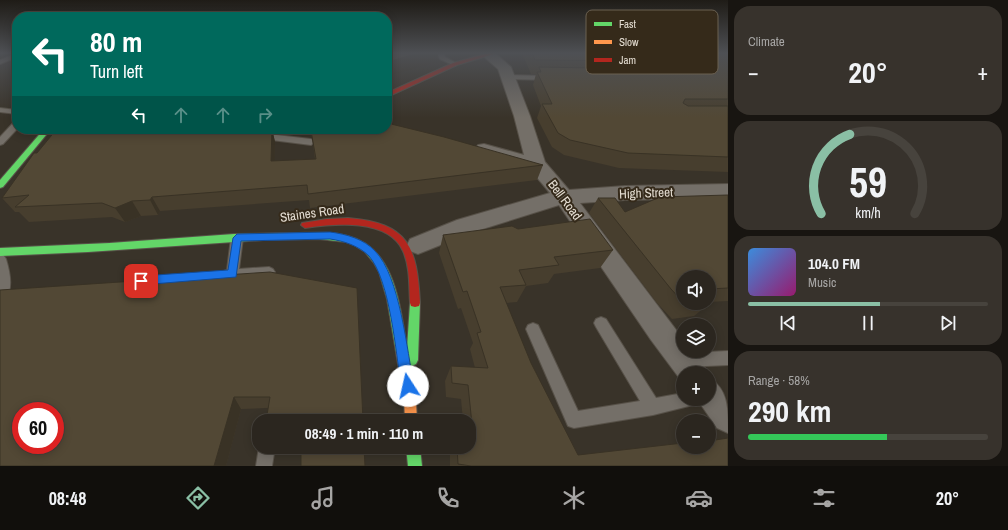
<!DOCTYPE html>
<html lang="en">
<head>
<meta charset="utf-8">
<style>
	:root { --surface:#2b261f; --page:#37322c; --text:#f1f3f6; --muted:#a6a5a4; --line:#47433d; --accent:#8abfa5 }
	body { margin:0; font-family:"Archivo Narrow",sans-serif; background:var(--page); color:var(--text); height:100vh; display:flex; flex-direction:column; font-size:15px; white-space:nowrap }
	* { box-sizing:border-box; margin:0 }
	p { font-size:13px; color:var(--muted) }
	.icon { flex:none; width:22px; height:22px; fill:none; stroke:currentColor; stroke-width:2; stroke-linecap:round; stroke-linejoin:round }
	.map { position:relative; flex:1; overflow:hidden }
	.details { display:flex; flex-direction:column; gap:6px; padding:6px; background:#181511; width:280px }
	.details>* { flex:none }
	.hud { position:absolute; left:12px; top:12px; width:380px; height:122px; border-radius:16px; box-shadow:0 2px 10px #0003,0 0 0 1px var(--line); background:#00695c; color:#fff; overflow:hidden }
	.buttons { position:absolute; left:676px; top:270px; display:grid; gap:8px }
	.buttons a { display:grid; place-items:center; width:40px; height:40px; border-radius:50%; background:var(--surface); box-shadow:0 2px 10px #0003,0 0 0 1px var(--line); font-size:20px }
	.speed { position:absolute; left:12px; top:402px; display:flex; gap:8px; font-size:20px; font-weight:700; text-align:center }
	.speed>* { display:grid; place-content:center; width:52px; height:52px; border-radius:50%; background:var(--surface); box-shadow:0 2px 10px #0003,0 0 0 1px var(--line); line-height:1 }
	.speed .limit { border:6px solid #d22; background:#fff; color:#111 }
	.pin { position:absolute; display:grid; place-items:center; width:34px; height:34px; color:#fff; margin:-17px; border-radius:8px; box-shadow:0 2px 6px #0006 }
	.me { position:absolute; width:44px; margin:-22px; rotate:350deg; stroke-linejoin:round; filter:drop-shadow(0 0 3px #0008) }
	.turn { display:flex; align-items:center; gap:14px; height:84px; padding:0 12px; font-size:18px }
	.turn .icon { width:52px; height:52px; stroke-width:2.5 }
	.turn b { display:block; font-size:28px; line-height:34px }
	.lanes { display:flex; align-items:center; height:38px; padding:0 12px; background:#0003; justify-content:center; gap:20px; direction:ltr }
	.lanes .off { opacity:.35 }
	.big { font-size:30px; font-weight:700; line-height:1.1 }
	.details .card { flex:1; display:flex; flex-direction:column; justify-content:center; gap:6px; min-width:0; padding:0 14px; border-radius:16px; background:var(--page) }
	.details .dial { align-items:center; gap:0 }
	.dial svg { height:104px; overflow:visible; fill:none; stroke:var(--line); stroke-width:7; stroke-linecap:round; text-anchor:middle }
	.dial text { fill:var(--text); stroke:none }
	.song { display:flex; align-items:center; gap:12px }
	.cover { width:48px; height:48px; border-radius:6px; background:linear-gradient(135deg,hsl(210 70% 55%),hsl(320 70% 35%)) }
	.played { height:4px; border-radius:2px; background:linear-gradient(90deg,var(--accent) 55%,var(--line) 55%) }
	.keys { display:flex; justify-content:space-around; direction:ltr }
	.heat { display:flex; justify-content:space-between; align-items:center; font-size:22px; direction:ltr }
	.charge { height:6px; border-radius:3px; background:linear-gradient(90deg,#34c759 58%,var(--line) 0) }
	.trip { position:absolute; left:252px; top:414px; width:224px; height:40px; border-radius:16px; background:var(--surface); box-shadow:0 2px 10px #0003,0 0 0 1px var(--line); font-weight:700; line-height:40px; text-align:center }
	.tab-bar { display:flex; height:64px; justify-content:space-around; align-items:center; background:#110f0c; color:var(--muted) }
	.tab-bar .icon { width:28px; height:28px }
	.tab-bar .active { color:var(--accent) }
	.tab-bar b { font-size:18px; color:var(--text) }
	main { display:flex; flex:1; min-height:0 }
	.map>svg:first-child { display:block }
</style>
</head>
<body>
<main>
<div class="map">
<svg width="728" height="466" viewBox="0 0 728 466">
	<rect width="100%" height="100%" fill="#393329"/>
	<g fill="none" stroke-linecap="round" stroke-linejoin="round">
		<g stroke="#575148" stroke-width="2">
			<g id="lane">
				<path d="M17,53V57L0,64V60Z"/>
				<path d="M437,53H444L445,57L458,64L455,66L440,59Z"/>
				<path d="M504,75L550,76L554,78L550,80L507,79H504Z"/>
				<path d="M0,108L17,110V114L0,112Z"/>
				<path d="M14,122H17V129L3,144L0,145V137Z"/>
				<path d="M259,133L311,139L315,142L311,145L256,138L255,136L256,134Z"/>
				<path d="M237,234L241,235L243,238L239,269L269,267L273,269L275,272L273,275L232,279L224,277L222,274L224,271L227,270L231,238L233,235Z"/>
				<path d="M0,254L4,256L6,259C11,276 13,289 4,306L0,307Z"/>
				<path d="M601,317L606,319L656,398L683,393V399H700L697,404L653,415L574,428L568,426L526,329L528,325L533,323L538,325L578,411L640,401L596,327L594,323L596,319Z"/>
				<path d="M728,351V365L685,367L680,365L678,360L680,355L685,353Z"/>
				<path d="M259,447H275L272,466H256Z"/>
			</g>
		</g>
		<g stroke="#575148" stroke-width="2">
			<g id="street">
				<path d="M484,53H495L511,67L530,116L545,162L569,190L625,186L728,184V198L625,200L580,203L683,339V351H693L703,363L707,373H683V383L651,340L559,205L473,232L418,254L410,251L407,245L410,239L457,220L550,193L529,168L478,153L475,149L478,145L484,144L524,155L514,116L498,69L482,55Z"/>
				<path d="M709,378C728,389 728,408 728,433L717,428L697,399H709Z"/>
			</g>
		</g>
		<g stroke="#575148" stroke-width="2">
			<g id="fast">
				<path d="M44,129H51L3,187L0,188V180Z"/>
				<path d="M293,233C311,233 330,231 348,236C396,248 400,308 407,348L410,303L411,300L415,299L419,300L420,303L418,360L416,364L412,366L408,364L407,355L402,357L398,356L396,352L387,299L379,272L374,263L365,252L354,245L346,242L318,239L264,240L88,252L0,256V248L110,243L234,234Z"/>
				<path d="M406,447H420L422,466H408Z"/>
			</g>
		</g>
		<g stroke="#575148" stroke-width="2">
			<path id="slow" d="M402,347L406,348L408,352L416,400L417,421H405L404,400L396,352L398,348Z"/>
		</g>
		<g stroke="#575148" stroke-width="2">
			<g id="jam">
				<path d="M488,53H497L457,65L387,97V93L453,63Z"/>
				<path d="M348,218C409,223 417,247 420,303L419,306L415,307L411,306L410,303C409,286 410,267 403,251C388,218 334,224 305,228L301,225L302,223L327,219Z"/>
			</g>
		</g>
		<use href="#lane" fill="#746f68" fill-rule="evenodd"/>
		<use href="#street" fill="#746f68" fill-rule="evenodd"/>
		<use href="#fast" fill="#63d668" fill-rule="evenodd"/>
		<use href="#slow" fill="#ff974d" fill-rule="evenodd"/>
		<use href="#jam" fill="#b3261e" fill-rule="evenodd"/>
	</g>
	<g fill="#473e2e" fill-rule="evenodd">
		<path d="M522,53H728V172L619,168L564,155L552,147L537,118L541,106L533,85L536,74H531ZM642,66L644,69H640Z"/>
		<path d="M57,129H275V134L273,133L275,142L274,161L315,159L312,138L310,133L297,129H387L543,165L537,180L310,208L309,200L160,211L158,215L141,216L125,222L112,217L29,222L19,212H15L2,198L37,153Z"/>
		<path d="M728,195V301L709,302V277H683V303H710L694,316L672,319L657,303L589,213L598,198L625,212Z"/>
		<path d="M518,229L613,250L600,268L554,274L548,283L526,286L517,302L506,303L531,363L578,455L728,466H450V454L454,447H469V421H463L461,399L446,397L445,381L451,366L475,368L470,349L473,343L461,308L458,309L439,253L443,235Z"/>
		<path d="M357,288L268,408L241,409L226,466H0Z"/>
	</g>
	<g fill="#393225">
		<path d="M419,53H438L437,62L387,76V62Z"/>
		<path d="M272,129L275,142L274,175L271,161Z"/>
		<path d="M152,197L160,211L158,215L150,200Z"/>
		<path d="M132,201L141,216L125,222L115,208Z"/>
		<path d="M234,397L241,409L226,466H214Z"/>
	</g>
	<g fill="#524835" stroke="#393225" fill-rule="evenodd">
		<path d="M387,53H419L387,62Z"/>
		<path d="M532,53H638L644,61L535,60Z"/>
		<path d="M649,53H728V99H685L683,103L688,106H728V157L628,153L570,140L558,133L542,104H552L537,72H541L539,67L645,69L653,67L657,62Z"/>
		<path d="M387,123L444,137L543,165L308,194L307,185L152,197L150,200L132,201L115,208L102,203L15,207L29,195L2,198L34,153H37L56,130L57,129H272L271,161L316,159L311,131L313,129H387Z"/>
		<path d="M728,195V288L709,289V277H683V302L671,289L598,198H615L625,212L660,197Z"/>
		<path d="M590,219L613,250L554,257L559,265L519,270L526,285L500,287L531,363L578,455L683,443V447H709V441L728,438V466H471L458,464L457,447H469V443L474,444L468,385L452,383L451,366L488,368L477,333L481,332L467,291L463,292L443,235L512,226L518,229Z"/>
		<path d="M270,272L357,288L363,421H266L270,397H234L214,466H0V290ZM21,411H55V445H21Z"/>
		<path d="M709,302L710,303L687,306L684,303H709Z"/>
		<path d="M301,447H364L365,466H301Z"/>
	</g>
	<linearGradient id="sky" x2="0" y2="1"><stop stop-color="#1f1c17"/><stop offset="0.45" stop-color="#4e5054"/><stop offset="1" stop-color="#4e5054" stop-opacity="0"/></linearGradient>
	<rect width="728" height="118" fill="url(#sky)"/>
	<path fill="#1a73e8" stroke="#114b97" d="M330,232C346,234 364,239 375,251C400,276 407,351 414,386L412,390L408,392L403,390L401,386C396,353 390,280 369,256C359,246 344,241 330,239L241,241L236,277L141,285L138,284L136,281L138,278L141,276L228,270L233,238L237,234Z"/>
	<g text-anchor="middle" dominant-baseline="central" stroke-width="4" stroke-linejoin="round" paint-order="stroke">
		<g font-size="13" fill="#e4ddd2" stroke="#352a1a">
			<text transform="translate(646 193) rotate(-2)">High Street</text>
			<text transform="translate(565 200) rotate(53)">Bell Road</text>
			<text transform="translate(312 213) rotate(-8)">Staines Road</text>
		</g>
	</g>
	<rect x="586" y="10" width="132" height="64" rx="6" fill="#352a1a" stroke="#6a6051" stroke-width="1"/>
	<rect x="594" y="22" width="18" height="4" fill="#63d668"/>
	<rect x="594" y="40" width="18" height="4" fill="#ff974d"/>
	<rect x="594" y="58" width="18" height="4" fill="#b3261e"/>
	<g font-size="11" fill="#e4ddd2">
		<text x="619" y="28">Fast</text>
		<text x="619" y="46">Slow</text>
		<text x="619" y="64">Jam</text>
	</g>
</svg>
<div class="buttons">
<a><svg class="icon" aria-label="sound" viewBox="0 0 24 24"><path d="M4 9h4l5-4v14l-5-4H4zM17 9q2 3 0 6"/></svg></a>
<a><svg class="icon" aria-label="layers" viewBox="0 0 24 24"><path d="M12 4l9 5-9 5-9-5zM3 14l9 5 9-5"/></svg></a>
<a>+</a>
<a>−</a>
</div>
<div class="speed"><div class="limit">60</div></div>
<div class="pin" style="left:141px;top:281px;background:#d93025"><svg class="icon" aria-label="arrive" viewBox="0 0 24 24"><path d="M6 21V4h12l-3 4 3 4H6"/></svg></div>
<svg class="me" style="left:408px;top:386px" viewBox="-20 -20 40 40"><circle r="19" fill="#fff"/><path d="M0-13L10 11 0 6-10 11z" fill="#1a73e8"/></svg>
<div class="trip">08:49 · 1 min · 110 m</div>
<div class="hud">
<div class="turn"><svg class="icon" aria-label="left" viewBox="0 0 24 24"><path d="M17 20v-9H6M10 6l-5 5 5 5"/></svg><div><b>80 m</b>Turn left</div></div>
<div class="lanes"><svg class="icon" aria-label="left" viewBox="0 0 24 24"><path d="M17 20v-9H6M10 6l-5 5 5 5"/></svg><svg class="icon off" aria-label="ahead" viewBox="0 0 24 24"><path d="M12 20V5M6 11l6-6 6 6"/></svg><svg class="icon off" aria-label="ahead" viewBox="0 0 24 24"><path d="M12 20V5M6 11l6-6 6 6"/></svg><svg class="icon off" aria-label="right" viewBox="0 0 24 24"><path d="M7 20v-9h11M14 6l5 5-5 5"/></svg></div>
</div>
</div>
<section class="details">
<div class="card"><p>Climate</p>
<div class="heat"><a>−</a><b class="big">20°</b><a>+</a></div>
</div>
<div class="card dial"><svg viewBox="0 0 100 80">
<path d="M14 69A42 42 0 1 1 86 69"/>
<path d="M14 69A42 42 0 0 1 36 8" stroke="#8abfa5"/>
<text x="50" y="56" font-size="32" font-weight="700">59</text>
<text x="50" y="72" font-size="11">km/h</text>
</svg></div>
<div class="card">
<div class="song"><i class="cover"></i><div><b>104.0 FM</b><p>Music</p></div></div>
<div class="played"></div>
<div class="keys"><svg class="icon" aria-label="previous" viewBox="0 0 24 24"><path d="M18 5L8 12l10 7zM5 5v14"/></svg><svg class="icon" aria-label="pause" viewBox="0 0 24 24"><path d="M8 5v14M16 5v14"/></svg><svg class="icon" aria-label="next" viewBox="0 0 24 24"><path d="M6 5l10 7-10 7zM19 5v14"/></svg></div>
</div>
<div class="card"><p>Range · 58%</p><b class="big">290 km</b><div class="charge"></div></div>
</section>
</main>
<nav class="tab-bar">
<b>08:48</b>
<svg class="icon active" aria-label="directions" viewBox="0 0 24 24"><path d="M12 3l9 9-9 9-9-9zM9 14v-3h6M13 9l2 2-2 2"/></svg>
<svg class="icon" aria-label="music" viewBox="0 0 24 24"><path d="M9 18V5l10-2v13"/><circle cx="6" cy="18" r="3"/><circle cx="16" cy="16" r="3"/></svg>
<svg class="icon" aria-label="phone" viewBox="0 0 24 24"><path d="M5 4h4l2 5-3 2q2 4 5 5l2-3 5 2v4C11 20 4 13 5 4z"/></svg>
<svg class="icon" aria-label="climate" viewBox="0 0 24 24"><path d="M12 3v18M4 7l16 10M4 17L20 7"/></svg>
<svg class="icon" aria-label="car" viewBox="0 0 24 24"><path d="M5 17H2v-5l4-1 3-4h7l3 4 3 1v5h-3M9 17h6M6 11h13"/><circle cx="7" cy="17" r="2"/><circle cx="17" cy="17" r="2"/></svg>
<svg class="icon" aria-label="filters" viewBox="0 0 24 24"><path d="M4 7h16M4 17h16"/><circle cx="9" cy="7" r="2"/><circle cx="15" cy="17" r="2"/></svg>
<b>20°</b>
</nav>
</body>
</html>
